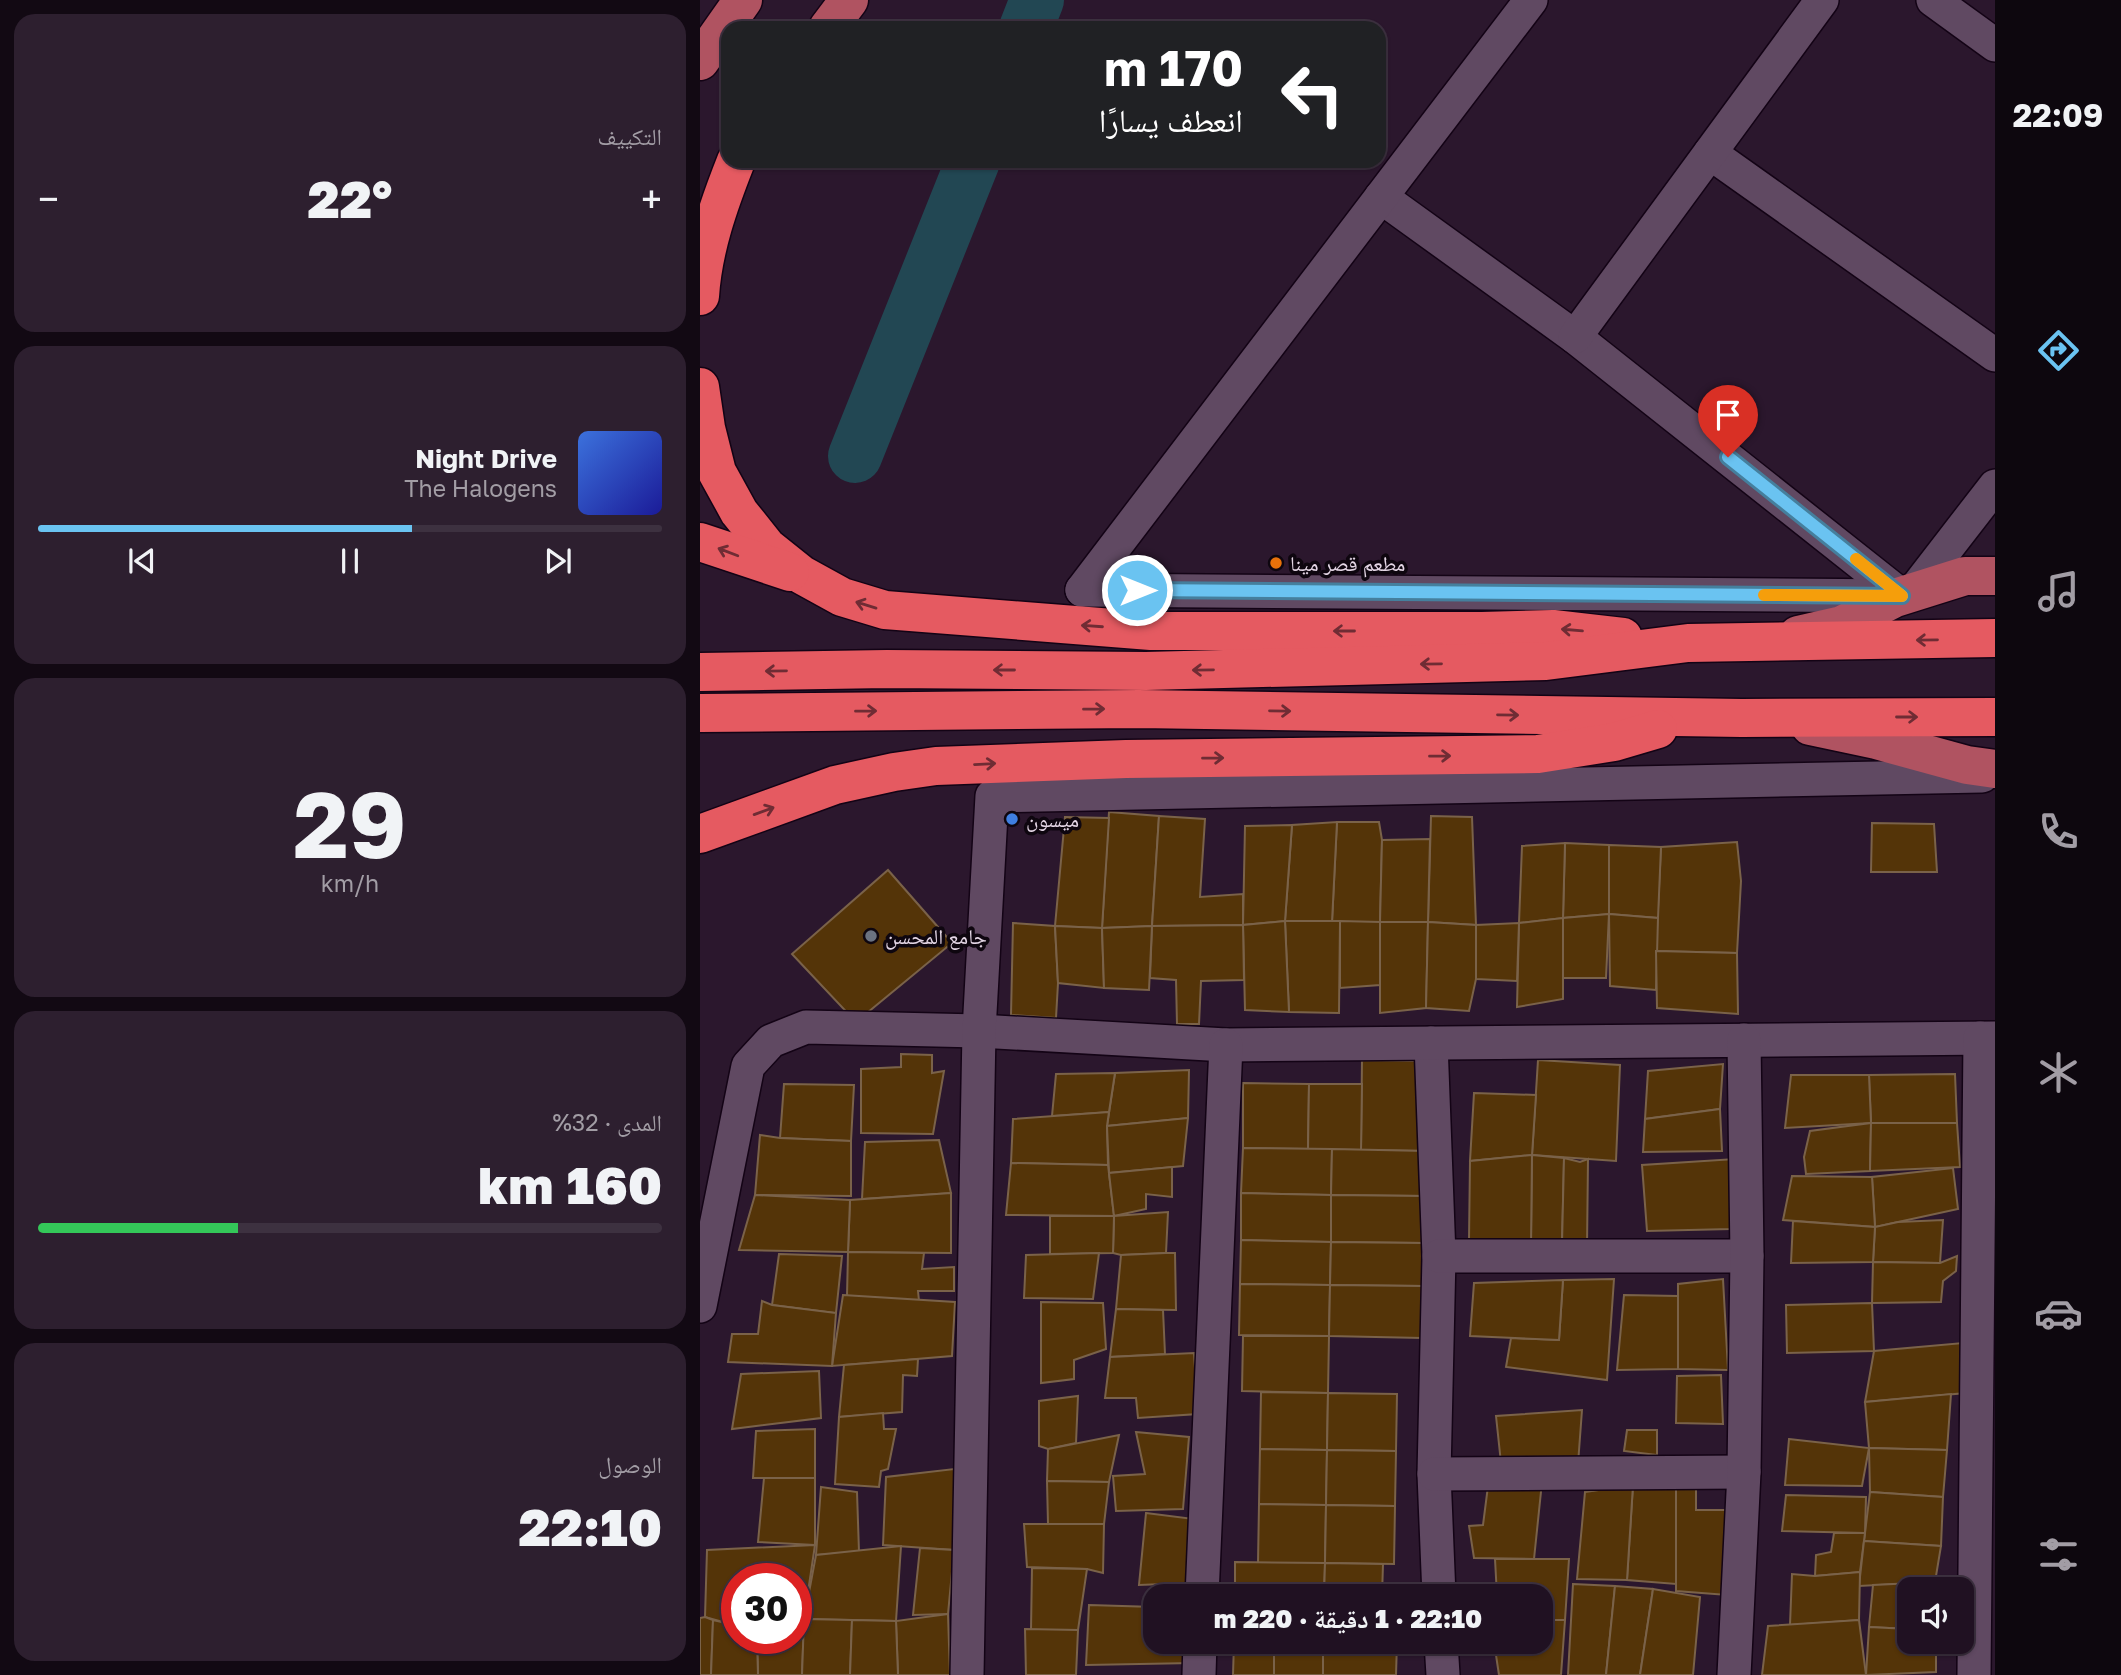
<!DOCTYPE html>
<html lang="ar">
<head>
<meta charset="utf-8">
<style>
	:root { --surface:#201122; --page:#2d1f2f; --text:#f1f3f6; --muted:#a29da5; --line:#3d3140; --accent:#6ac3f1 }
	body { margin:0; font-family:"Golos Text","Noto Naskh Arabic",sans-serif; background:var(--page); color:var(--text); direction:rtl; height:100vh; display:flex; flex-direction:column; font-size:26px; white-space:nowrap }
	* { box-sizing:border-box; margin:0 }
	p { font-size:23px; color:var(--muted) }
	.icon { flex:none; width:38px; height:38px; fill:none; stroke:currentColor; stroke-width:2; stroke-linecap:round; stroke-linejoin:round }
	.map { position:relative; flex:1; overflow:hidden; direction:ltr }
	.sheet { display:flex; flex-direction:column; gap:14px; padding:14px; background:#120913; width:700px }
	.sheet>* { flex:none }
	.banner { position:absolute; left:21px; top:21px; width:665px; height:147px; border-radius:21px; box-shadow:0 2px 5px #0004,0 0 0 2px var(--line); direction:rtl; background:#202124; color:#fff; overflow:hidden }
	.buttons { position:absolute; left:1197px; top:1577px; display:grid; gap:14px }
	.buttons a { display:grid; place-items:center; width:77px; height:77px; border-radius:14px; background:var(--surface); box-shadow:0 2px 5px #0004,0 0 0 2px var(--line); font-size:35px }
	.speed { position:absolute; left:21px; top:1563px; display:flex; gap:14px; font-size:35px; font-weight:700; text-align:center }
	.speed>* { display:grid; place-content:center; width:91px; height:91px; border-radius:50%; background:var(--surface); box-shadow:0 2px 5px #0004,0 0 0 2px var(--line); line-height:1 }
	.speed .limit { border:10px solid #d22; background:#fff; color:#111 }
	.pin { position:absolute; display:grid; place-items:center; width:60px; height:60px; color:#fff; margin:-72px -30px; border-radius:50% 50% 50% 0; rotate:-45deg; box-shadow:0 0 7px #0007 }
	.pin .icon { rotate:45deg }
	.me { position:absolute; width:77px; margin:-38px; rotate:90deg; stroke-linejoin:round; filter:drop-shadow(0 0 5px #0008) }
	.turn { display:flex; align-items:center; gap:24px; height:147px; padding:0 28px; font-size:32px }
	.turn .icon { width:91px; height:91px; stroke-width:2.5 }
	.turn b { display:block; font-size:49px; line-height:60px }
	.big { font-size:52px; font-weight:800; line-height:1.1 }
	.sheet .widget { flex:1; display:flex; flex-direction:column; justify-content:center; gap:10px; min-width:0; padding:0 24px; border-radius:21px; background:var(--page) }
	.sheet .dial { align-items:center; gap:0 }
	.dial b { font-size:91px; line-height:1 }
	.song { display:flex; align-items:center; gap:21px }
	.cover { width:84px; height:84px; border-radius:10px; background:linear-gradient(135deg,hsl(220 70% 55%),hsl(240 70% 35%)) }
	.played { height:7px; border-radius:4px; background:linear-gradient(90deg,var(--accent) 60%,var(--line) 60%) }
	.keys { display:flex; justify-content:space-around; direction:ltr }
	.heat { display:flex; justify-content:space-between; align-items:center; font-size:38px; direction:ltr }
	.charge { height:10px; border-radius:5px; background:linear-gradient(90deg,#34c759 32%,var(--line) 0) }
	.trip { position:absolute; left:443px; top:1584px; width:410px; height:70px; border-radius:21px; background:var(--surface); box-shadow:0 2px 5px #0004,0 0 0 2px var(--line); font-weight:800; line-height:70px; text-align:center; direction:rtl }
	main { display:flex; flex:1; min-height:0 }
	.tab-bar { display:flex; flex-direction:column; width:126px; justify-content:space-around; align-items:center; background:#0d070e; color:var(--muted) }
	.tab-bar .icon { width:49px; height:49px }
	.tab-bar .current { color:var(--accent) }
	.tab-bar b { font-size:32px; color:var(--text) }
	.map>svg:first-child { display:block }
</style>
</head>
<body>
<main>
<nav class="tab-bar">
<b>22:09</b>
<svg class="icon current" aria-label="directions" viewBox="0 0 24 24"><path d="M12 3l9 9-9 9-9-9zM9 14v-3h6M13 9l2 2-2 2"/></svg>
<svg class="icon" aria-label="music" viewBox="0 0 24 24"><path d="M9 18V5l10-2v13"/><circle cx="6" cy="18" r="3"/><circle cx="16" cy="16" r="3"/></svg>
<svg class="icon" aria-label="phone" viewBox="0 0 24 24"><path d="M5 4h4l2 5-3 2q2 4 5 5l2-3 5 2v4C11 20 4 13 5 4z"/></svg>
<svg class="icon" aria-label="climate" viewBox="0 0 24 24"><path d="M12 3v18M4 7l16 10M4 17L20 7"/></svg>
<svg class="icon" aria-label="car" viewBox="0 0 24 24"><path d="M5 17H2v-5l4-1 3-4h7l3 4 3 1v5h-3M9 17h6M6 11h13"/><circle cx="7" cy="17" r="2"/><circle cx="17" cy="17" r="2"/></svg>
<svg class="icon" aria-label="filters" viewBox="0 0 24 24"><path d="M4 7h16M4 17h16"/><circle cx="9" cy="7" r="2"/><circle cx="15" cy="17" r="2"/></svg>
</nav>
<div class="map">
<svg width="1295" height="1675" viewBox="0 0 1295 1675">
	<rect width="100%" height="100%" fill="#2b172d"/>
	<g fill="none" stroke-linecap="round" stroke-linejoin="round">
		<g stroke="#224753" stroke-width="54">
			<path d="M326,28L337,0"/>
			<path d="M155,456L273,161"/>
		</g>
	</g>
	<g fill="#543408" stroke="#7a6249" stroke-width="2">
		<path d="M409,812L459,816L452,926L402,928Z"/>
		<path d="M459,816L505,819L500,897L543,894V925L452,926Z"/>
		<path d="M731,816L772,817L776,925L728,922Z"/>
		<path d="M365,817L409,818L402,928L355,926Z"/>
		<path d="M637,822H679L682,840L680,922H632Z"/>
		<path d="M637,822L632,922L585,921L592,825Z"/>
		<path d="M1172,823L1234,824L1237,872H1171Z"/>
		<path d="M592,825L585,921L543,925L545,826Z"/>
		<path d="M730,839L728,922H680L682,840Z"/>
		<path d="M1037,842L1041,881L1037,953L956,951L961,847Z"/>
		<path d="M865,843L909,845V914L863,918Z"/>
		<path d="M865,843L863,918L819,923L822,846Z"/>
		<path d="M909,845L961,847L958,918L909,914Z"/>
		<path d="M188,870L252,943L156,1022L92,954Z"/>
		<path d="M909,914L958,918L956,990L910,986Z"/>
		<path d="M909,914L906,978H863V918Z"/>
		<path d="M863,918V999L817,1007L819,923Z"/>
		<path d="M585,921H640L639,1013L589,1012Z"/>
		<path d="M585,921L589,1012L545,1010L543,925Z"/>
		<path d="M640,921L680,922V985L640,988Z"/>
		<path d="M680,922H728L726,1008L680,1013Z"/>
		<path d="M728,922L776,925V979L769,1011L726,1008Z"/>
		<path d="M313,923L355,926L358,983L356,1018L311,1015Z"/>
		<path d="M819,923L817,981L776,979V925Z"/>
		<path d="M543,925L544,980L501,981L499,1024H477L476,980L450,978L452,926Z"/>
		<path d="M355,926L402,928L404,988L358,983Z"/>
		<path d="M452,926L449,990L404,988L402,928Z"/>
		<path d="M956,951L1037,953L1038,1014L957,1008Z"/>
		<path d="M201,1054L232,1055V1073L244,1071L233,1134L161,1133V1069L201,1067Z"/>
		<path d="M662,1060L727,1061L726,1151L661,1150Z"/>
		<path d="M838,1060L920,1065L916,1161L832,1155Z"/>
		<path d="M1023,1064L1020,1109L945,1119L948,1071Z"/>
		<path d="M489,1070L488,1118L407,1126L415,1073Z"/>
		<path d="M415,1073L409,1112L352,1116L356,1074Z"/>
		<path d="M1255,1074L1257,1123H1171L1169,1075Z"/>
		<path d="M1091,1075H1169L1171,1123L1085,1128Z"/>
		<path d="M543,1083L609,1084L608,1149L543,1148Z"/>
		<path d="M84,1084L154,1085L151,1141L80,1138Z"/>
		<path d="M609,1084H662L661,1150L608,1149Z"/>
		<path d="M774,1093L836,1095L832,1155L770,1161Z"/>
		<path d="M1020,1109L1022,1151L943,1152L945,1119Z"/>
		<path d="M409,1112L407,1126L408,1165L311,1163L313,1119Z"/>
		<path d="M488,1118L483,1166L409,1173L407,1126Z"/>
		<path d="M1171,1123L1170,1171L1106,1174L1104,1157L1110,1131Z"/>
		<path d="M1171,1123H1257L1260,1167L1170,1171Z"/>
		<path d="M60,1135L80,1138L151,1141V1196L55,1195Z"/>
		<path d="M239,1140L251,1193L162,1199L165,1142Z"/>
		<path d="M543,1148L632,1149L631,1195L541,1193Z"/>
		<path d="M632,1149L726,1151L725,1196L631,1195Z"/>
		<path d="M832,1155L864,1158L862,1244L831,1243Z"/>
		<path d="M832,1155L831,1243L769,1241L770,1161Z"/>
		<path d="M864,1158L880,1162L888,1159L887,1247L862,1244Z"/>
		<path d="M1035,1159L1031,1229L947,1231L942,1165Z"/>
		<path d="M311,1163L408,1165L414,1216L306,1215Z"/>
		<path d="M472,1167V1197L446,1194V1209L414,1216L409,1173Z"/>
		<path d="M1253,1168L1258,1209L1175,1227L1172,1177Z"/>
		<path d="M1092,1176L1172,1177L1175,1227L1083,1220Z"/>
		<path d="M251,1193V1253L148,1252L150,1200Z"/>
		<path d="M541,1193L631,1195V1242L541,1240Z"/>
		<path d="M55,1195L150,1200L148,1252L39,1250Z"/>
		<path d="M631,1195L725,1196L724,1243L631,1242Z"/>
		<path d="M468,1212L466,1253L421,1255L413,1253L414,1216Z"/>
		<path d="M350,1216H414L413,1253L350,1254Z"/>
		<path d="M1243,1220L1240,1263L1173,1262L1175,1227L1198,1222Z"/>
		<path d="M1093,1221L1175,1227L1173,1262L1091,1263Z"/>
		<path d="M541,1240L631,1242L630,1285L540,1284Z"/>
		<path d="M631,1242L724,1243L723,1286L630,1285Z"/>
		<path d="M148,1252L224,1253L222,1269L254,1267V1291H218L219,1301L147,1296Z"/>
		<path d="M399,1253L393,1299L324,1298L326,1255Z"/>
		<path d="M466,1253H475L476,1310L416,1309L421,1255Z"/>
		<path d="M79,1254L142,1256L136,1313L72,1305Z"/>
		<path d="M1257,1256L1256,1271L1243,1281L1241,1302L1172,1303L1173,1262L1240,1263Z"/>
		<path d="M914,1279L907,1380L806,1367L811,1338L859,1340L863,1280Z"/>
		<path d="M1023,1279L1028,1370L978,1369V1284Z"/>
		<path d="M863,1280L859,1340L770,1336L774,1283Z"/>
		<path d="M540,1284L630,1285L629,1336L539,1335Z"/>
		<path d="M630,1285L723,1286L722,1338L629,1336Z"/>
		<path d="M143,1295L255,1302L252,1356L132,1366Z"/>
		<path d="M924,1295L978,1296V1369L917,1370Z"/>
		<path d="M62,1301L72,1305L136,1313L132,1366L28,1362L32,1334H58Z"/>
		<path d="M341,1302L403,1303L406,1349L374,1360V1379L341,1383Z"/>
		<path d="M1172,1303L1174,1351L1087,1353L1086,1305Z"/>
		<path d="M416,1309L463,1310L465,1354L410,1357Z"/>
		<path d="M543,1336H629L628,1393L542,1391Z"/>
		<path d="M1263,1343L1266,1393L1165,1402L1174,1351Z"/>
		<path d="M494,1353L498,1414L438,1418L436,1398H405L410,1357Z"/>
		<path d="M218,1359L217,1376L203,1375L202,1412L139,1417L144,1365Z"/>
		<path d="M119,1371L121,1418L32,1429L41,1374Z"/>
		<path d="M1021,1375L1023,1424L976,1423L977,1376Z"/>
		<path d="M561,1392L628,1393L627,1450L560,1449Z"/>
		<path d="M628,1393L697,1394L696,1451L627,1450Z"/>
		<path d="M1251,1394L1247,1450L1169,1448L1165,1402Z"/>
		<path d="M378,1396L376,1443L348,1449L339,1446V1401Z"/>
		<path d="M882,1410L878,1464L801,1463L796,1416Z"/>
		<path d="M183,1413L184,1429H196L188,1469L181,1471L179,1487L135,1484L139,1417Z"/>
		<path d="M115,1429V1478H53L56,1431Z"/>
		<path d="M927,1430H957V1455L924,1451Z"/>
		<path d="M436,1432L489,1437L483,1509L416,1511L413,1476L445,1474Z"/>
		<path d="M419,1435L409,1482L347,1481L348,1449Z"/>
		<path d="M1089,1439L1169,1448L1162,1486L1085,1485Z"/>
		<path d="M1169,1448L1247,1450L1243,1497L1170,1492Z"/>
		<path d="M560,1449L627,1450L626,1505L559,1504Z"/>
		<path d="M627,1450L696,1451L695,1506L626,1505Z"/>
		<path d="M254,1469V1550L183,1545L186,1477Z"/>
		<path d="M64,1478H115V1545L58,1542Z"/>
		<path d="M347,1481L409,1482L404,1524H348Z"/>
		<path d="M842,1482L834,1559L774,1558L769,1526L783,1525L788,1486Z"/>
		<path d="M976,1484L996,1485V1510H1027V1595L976,1591Z"/>
		<path d="M976,1484V1584L927,1580L933,1485Z"/>
		<path d="M933,1485L927,1580L877,1579L885,1492Z"/>
		<path d="M121,1487L157,1492L159,1552L116,1555Z"/>
		<path d="M1170,1492L1243,1497L1241,1546L1164,1541Z"/>
		<path d="M1086,1495L1166,1497L1165,1533L1082,1531Z"/>
		<path d="M559,1504L626,1505L625,1563H558Z"/>
		<path d="M626,1505L695,1506L694,1564L625,1563Z"/>
		<path d="M446,1513L494,1519L489,1583L439,1585Z"/>
		<path d="M324,1524H404L403,1573L387,1569L327,1567Z"/>
		<path d="M1134,1533H1165L1160,1572L1115,1576L1116,1555L1131,1552Z"/>
		<path d="M1164,1541L1241,1546L1235,1582L1159,1586Z"/>
		<path d="M115,1545L104,1619H96V1578H37V1624H30L5,1617L7,1550Z"/>
		<path d="M201,1546L196,1621L104,1619L116,1555Z"/>
		<path d="M220,1548L254,1550L248,1614L213,1615Z"/>
		<path d="M795,1559H869L865,1620H840V1596H797Z"/>
		<path d="M535,1562L625,1563L624,1596H535Z"/>
		<path d="M625,1563L683,1564L682,1596H624Z"/>
		<path d="M332,1568L387,1569L378,1630H331Z"/>
		<path d="M1160,1572L1159,1620L1090,1625L1092,1574L1115,1576Z"/>
		<path d="M1235,1582L1242,1584V1589H1209V1629L1169,1627L1173,1585Z"/>
		<path d="M873,1584L915,1586L906,1675H868Z"/>
		<path d="M915,1586L953,1589L940,1675H906Z"/>
		<path d="M953,1589L1000,1597L993,1675H940Z"/>
		<path d="M389,1605L455,1607V1642H492L493,1663L386,1665Z"/>
		<path d="M248,1614L250,1675H198L196,1621Z"/>
		<path d="M5,1617L13,1620L11,1675H0V1618Z"/>
		<path d="M96,1619H104L102,1675H58L57,1638H96Z"/>
		<path d="M104,1619L152,1620L150,1675H102Z"/>
		<path d="M13,1620L30,1624H37V1638H57L58,1675H11Z"/>
		<path d="M152,1620L196,1621L198,1675H150Z"/>
		<path d="M840,1620H865L861,1675H799L794,1642H840Z"/>
		<path d="M1159,1620L1166,1675H1062L1068,1626Z"/>
		<path d="M1169,1627L1209,1629V1642H1236V1672L1166,1675Z"/>
		<path d="M325,1629L378,1630L376,1675H326Z"/>
		<path d="M534,1642H574V1675H533Z"/>
		<rect x="574" y="1642" width="49" height="33"/>
		<path d="M623,1642H697L696,1675H623Z"/>
	</g>
	<g fill="none" stroke-linecap="round" stroke-linejoin="round">
		<g stroke="#130315" stroke-width="36">
			<g id="minor">
				<path d="M1233,0L1295,45"/>
				<path d="M1010,153L1295,355"/>
				<path d="M681,197L875,337L1202,596"/>
				<path d="M875,337L1122,0"/>
				<path d="M382,590L1202,596"/>
				<path d="M382,590L831,0"/>
				<path d="M1213,592L1295,486"/>
				<path d="M731,1043L739,1256L734,1474L739,1596"/>
				<path d="M739,1256H1047"/>
				<path d="M0,1306L48,1066L71,1041L106,1027L279,1031L526,1045L1295,1038"/>
				<path d="M734,1474L1044,1472"/>
				<path d="M502,1596L526,1045"/>
				<path d="M741,1642L743,1675"/>
				<path d="M267,1675L279,1031L292,796L1282,776"/>
				<path d="M499,1675L500,1642"/>
				<path d="M1034,1675L1044,1472L1047,1256L1044,1040"/>
				<path d="M1274,1675L1280,1038"/>
			</g>
		</g>
		<g stroke="#130315" stroke-width="41">
			<g id="major">
				<path d="M128,28L149,0"/>
				<path d="M0,61L43,0"/>
				<path d="M1098,635L1142,625L1195,598L1265,576H1295"/>
				<path d="M1110,726L1176,740L1267,765L1295,769"/>
			</g>
		</g>
		<g stroke="#130315" stroke-width="41">
			<g id="highway">
				<path d="M0,296C3,249 19,204 36,161"/>
				<path d="M0,387L6,428L17,472L39,512L67,547L102,575L142,597L185,610L451,631H782L853,629L923,637"/>
				<path d="M0,542L90,572"/>
				<path d="M0,672L187,669L446,671L846,661L988,643L1295,638"/>
				<path d="M0,713L439,709L1042,718L1295,717"/>
				<path d="M0,834L135,785L194,772L236,766L426,759L838,754L914,742L958,729"/>
			</g>
		</g>
		<use href="#minor" stroke="#604962" stroke-width="33"/>
		<use href="#major" stroke="#b05361" stroke-width="38"/>
		<use href="#highway" stroke="#e55a61" stroke-width="38"/>
	</g>
	<defs><path id="oneway-shaft" d="M-6 0H5M1.5-3L5.5 0L1.5 3" fill="none" stroke-width="1.6" stroke-linecap="round" stroke-linejoin="round" transform="scale(1.75)"/></defs>
	<g stroke="#6f2c34">
		<use href="#oneway-shaft" transform="translate(28 552) rotate(-159)"/>
		<use href="#oneway-shaft" transform="translate(166 605) rotate(-163)"/>
		<use href="#oneway-shaft" transform="translate(392 626) rotate(-176)"/>
		<use href="#oneway-shaft" transform="translate(872 630) rotate(-175)"/>
		<use href="#oneway-shaft" transform="translate(644 631) rotate(-180)"/>
		<use href="#oneway-shaft" transform="translate(1227 640) rotate(179)"/>
		<use href="#oneway-shaft" transform="translate(731 664) rotate(179)"/>
		<use href="#oneway-shaft" transform="translate(304 670) rotate(-180)"/>
		<use href="#oneway-shaft" transform="translate(503 670) rotate(179)"/>
		<use href="#oneway-shaft" transform="translate(76 671) rotate(179)"/>
		<use href="#oneway-shaft" transform="translate(394 709) rotate(-1)"/>
		<use href="#oneway-shaft" transform="translate(166 711) rotate(-1)"/>
		<use href="#oneway-shaft" transform="translate(580 711) rotate(1)"/>
		<use href="#oneway-shaft" transform="translate(808 715) rotate(1)"/>
		<use href="#oneway-shaft" transform="translate(1207 717)"/>
		<use href="#oneway-shaft" transform="translate(740 756) rotate(-1)"/>
		<use href="#oneway-shaft" transform="translate(513 758) rotate(-1)"/>
		<use href="#oneway-shaft" transform="translate(285 764) rotate(-3)"/>
		<use href="#oneway-shaft" transform="translate(64 811) rotate(-20)"/>
	</g>
	<g fill="none" stroke-linecap="round" stroke-linejoin="round">
		<g stroke="#457f9d" stroke-width="18">
			<path id="route" d="M437,590L1202,596L1028,457"/>
		</g>
		<use href="#route" stroke="#6ac3f1" stroke-width="12"/>
		<path stroke="#f59e0b" stroke-width="12" d="M1064,595L1202,596L1156,559"/>
	</g>
	<circle fill="#e8710a" stroke="#0e060f" stroke-width="2.5" cx="576" cy="563" r="7"/>
	<circle fill="#3f7fe0" stroke="#0e060f" stroke-width="2.5" cx="312" cy="819" r="7"/>
	<circle fill="#6b7280" stroke="#0e060f" stroke-width="2.5" cx="171" cy="936" r="7"/>
	<g text-anchor="middle" dominant-baseline="central" stroke-width="7" stroke-linejoin="round" paint-order="stroke">
		<g font-size="21" fill="#e4d6e5" stroke="#0e060f" text-anchor="start">
			<text x="590" y="563">مطعم قصر مينا</text>
			<text x="326" y="819">ميسون</text>
			<text x="185" y="936">جامع المحسن</text>
		</g>
	</g>
</svg>
<div class="buttons">
<a><svg class="icon" aria-label="sound" viewBox="0 0 24 24"><path d="M4 9h4l5-4v14l-5-4H4zM17 9q2 3 0 6"/></svg></a>
</div>
<div class="speed"><div class="limit">30</div></div>
<div class="pin" style="left:1028px;top:457px;background:#d93025"><svg class="icon" aria-label="arrive" viewBox="0 0 24 24"><path d="M6 21V4h12l-3 4 3 4H6"/></svg></div>
<svg class="me" style="left:437px;top:590px" viewBox="-20 -20 40 40"><circle r="17" fill="#6ac3f1" stroke="#fff" stroke-width="3"/><path d="M0-11L8 9 0 5-8 9z" fill="#fff"/></svg>
<div class="trip">22:10 · 1 دقيقة · 220 m</div>
<div class="banner">
<div class="turn"><svg class="icon" aria-label="left" viewBox="0 0 24 24"><path d="M17 20v-9H6M10 6l-5 5 5 5"/></svg><div><b>170 m</b>انعطف يسارًا</div></div>
</div>
</div>
<section class="sheet">
<div class="widget"><p>التكييف</p>
<div class="heat"><a>−</a><b class="big">22°</b><a>+</a></div>
</div>
<div class="widget">
<div class="song"><i class="cover"></i><div><b>Night Drive</b><p>The Halogens</p></div></div>
<div class="played"></div>
<div class="keys"><svg class="icon" aria-label="previous" viewBox="0 0 24 24"><path d="M18 5L8 12l10 7zM5 5v14"/></svg><svg class="icon" aria-label="pause" viewBox="0 0 24 24"><path d="M8 5v14M16 5v14"/></svg><svg class="icon" aria-label="next" viewBox="0 0 24 24"><path d="M6 5l10 7-10 7zM19 5v14"/></svg></div>
</div>
<div class="widget dial"><b>29</b><p>km/h</p></div>
<div class="widget"><p>المدى · 32%</p><b class="big">160 km</b><div class="charge"></div></div>
<div class="widget"><p>الوصول</p><b class="big">22:10</b></div>
</section>
</main>
</body>
</html>
